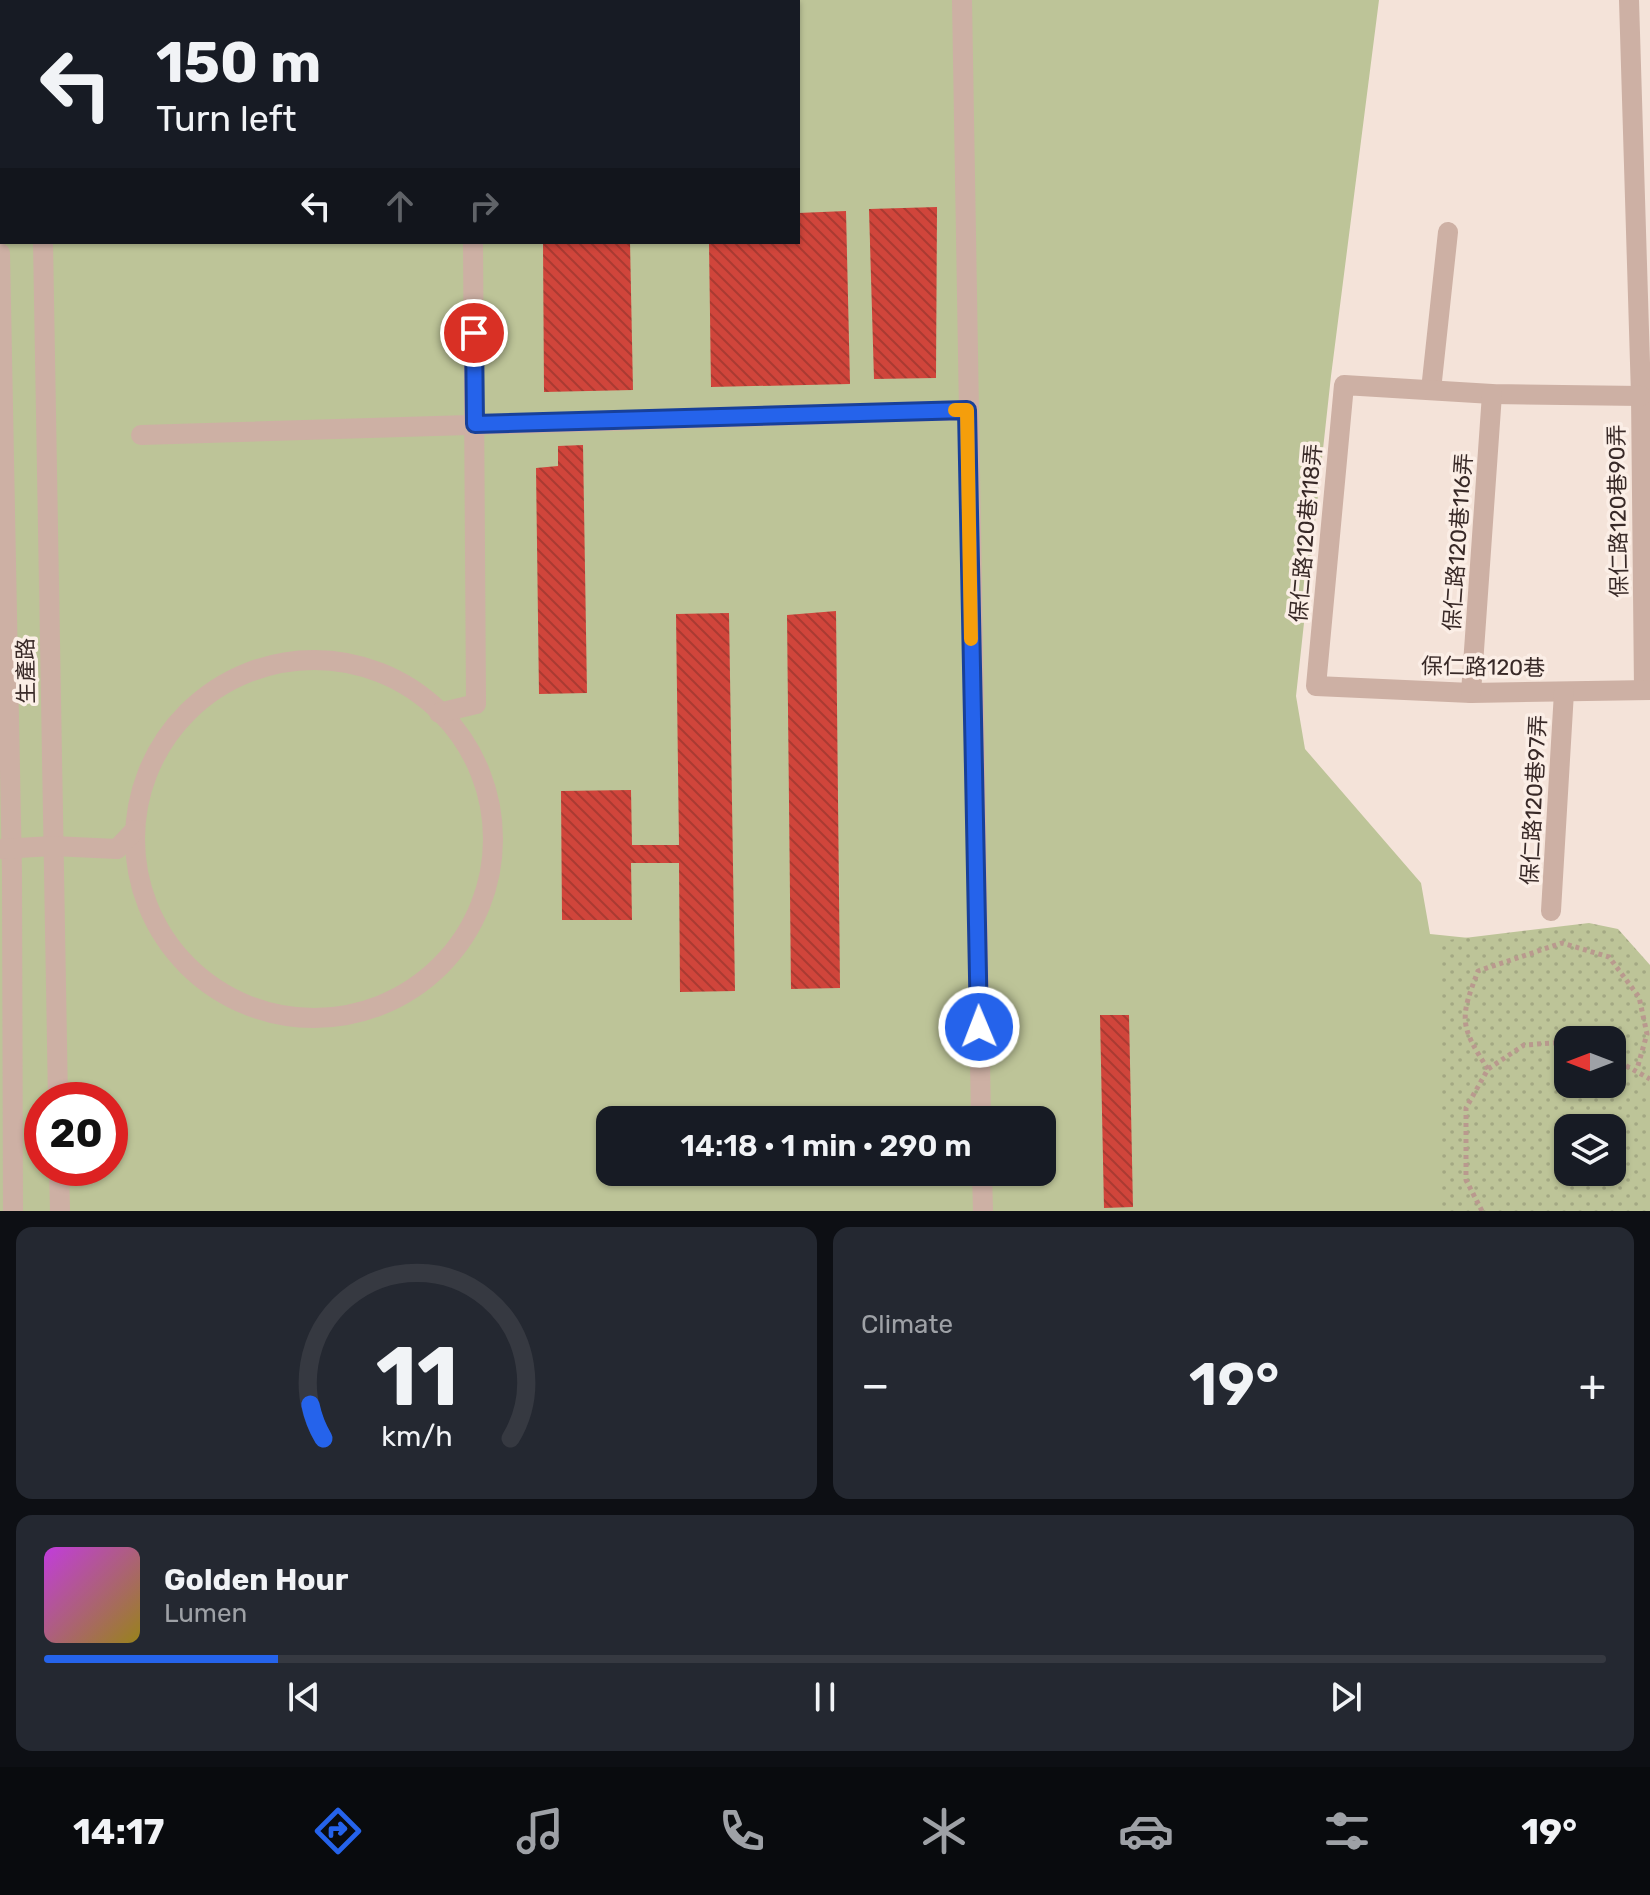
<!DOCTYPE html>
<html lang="en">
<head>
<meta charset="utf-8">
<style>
	:root { --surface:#171b24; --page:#242831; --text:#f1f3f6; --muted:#9ea1a6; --line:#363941; --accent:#2563eb }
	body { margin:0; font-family:Rubik,"Noto Sans TC",sans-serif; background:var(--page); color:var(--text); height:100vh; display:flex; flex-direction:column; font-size:30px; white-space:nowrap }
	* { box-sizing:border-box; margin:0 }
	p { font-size:26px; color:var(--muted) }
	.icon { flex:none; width:44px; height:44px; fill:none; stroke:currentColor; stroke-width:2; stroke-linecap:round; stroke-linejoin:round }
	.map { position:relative; height:1211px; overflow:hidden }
	.panel { display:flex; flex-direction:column; gap:16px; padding:16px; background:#0d0f14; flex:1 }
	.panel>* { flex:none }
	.guide { position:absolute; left:0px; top:0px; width:800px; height:244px; box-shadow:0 2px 6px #0004; background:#171b24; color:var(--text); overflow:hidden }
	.needle { width:52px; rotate:270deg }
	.tools { position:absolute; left:1554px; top:1026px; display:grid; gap:16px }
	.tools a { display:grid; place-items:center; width:72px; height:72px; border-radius:16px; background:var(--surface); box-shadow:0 2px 6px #0004; font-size:40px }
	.speed { position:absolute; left:24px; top:1082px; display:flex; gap:16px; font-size:40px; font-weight:700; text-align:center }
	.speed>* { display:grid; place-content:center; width:104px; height:104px; border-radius:50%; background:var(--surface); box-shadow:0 2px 6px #0004; line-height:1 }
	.speed .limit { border:12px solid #d22; background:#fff; color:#111 }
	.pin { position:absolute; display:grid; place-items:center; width:68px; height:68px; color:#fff; margin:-34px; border:4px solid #fff; border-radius:50%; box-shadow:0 2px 8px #0007 }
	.me { position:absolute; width:88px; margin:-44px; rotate:359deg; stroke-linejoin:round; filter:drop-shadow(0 0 6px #0008) }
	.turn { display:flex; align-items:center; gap:28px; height:168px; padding:0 24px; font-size:36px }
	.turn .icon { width:104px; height:104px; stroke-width:2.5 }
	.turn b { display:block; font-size:56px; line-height:68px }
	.lanes { display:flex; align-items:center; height:76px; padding:0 24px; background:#0003; justify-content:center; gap:40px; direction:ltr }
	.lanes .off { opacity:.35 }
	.big { font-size:60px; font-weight:600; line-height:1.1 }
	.panel .card { flex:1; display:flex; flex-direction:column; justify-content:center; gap:12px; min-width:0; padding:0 28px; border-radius:16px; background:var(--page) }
	.panel .dial { align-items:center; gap:0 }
	.dial svg { height:208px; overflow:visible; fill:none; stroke:var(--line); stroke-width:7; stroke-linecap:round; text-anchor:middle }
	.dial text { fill:var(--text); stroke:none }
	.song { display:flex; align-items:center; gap:24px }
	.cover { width:96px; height:96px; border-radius:12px; background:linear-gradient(135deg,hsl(290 70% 55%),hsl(50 70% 35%)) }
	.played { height:8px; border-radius:4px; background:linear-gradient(90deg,var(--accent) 15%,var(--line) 15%) }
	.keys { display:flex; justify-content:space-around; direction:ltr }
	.heat { display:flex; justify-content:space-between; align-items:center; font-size:44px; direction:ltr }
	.panel .tiles { flex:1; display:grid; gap:16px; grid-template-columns:1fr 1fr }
	.card:last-child { grid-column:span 2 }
	.trip { position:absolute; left:596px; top:1106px; width:460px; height:80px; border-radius:16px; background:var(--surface); box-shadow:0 2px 6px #0004; font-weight:600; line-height:80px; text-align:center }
	.tab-bar { display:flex; height:128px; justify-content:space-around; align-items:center; background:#090b0e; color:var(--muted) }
	.tab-bar .icon { width:56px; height:56px }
	.tab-bar .selected { color:var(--accent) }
	.tab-bar b { font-size:36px; color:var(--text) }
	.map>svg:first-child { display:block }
</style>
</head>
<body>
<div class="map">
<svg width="1650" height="1211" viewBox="0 0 1650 1211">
	<defs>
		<pattern id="park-dots" width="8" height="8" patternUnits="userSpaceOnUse" patternTransform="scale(2)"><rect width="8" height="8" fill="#bdc498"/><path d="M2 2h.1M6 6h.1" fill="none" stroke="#a3a883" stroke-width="1.8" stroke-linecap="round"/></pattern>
		<pattern id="building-back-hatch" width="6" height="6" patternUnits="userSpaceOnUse" patternTransform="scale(2)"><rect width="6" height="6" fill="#d0453b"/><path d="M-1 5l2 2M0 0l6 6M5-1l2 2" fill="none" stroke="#aa3a32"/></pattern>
	</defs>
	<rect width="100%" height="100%" fill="#f4e3d9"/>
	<path fill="#bdc498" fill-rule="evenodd" d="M0,0H1379L1331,376L1296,696L1305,749L1421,883L1430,934L1508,942L1650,987V1211H0ZM2,2H798V242H2ZM1568,1040H1612V1084H1568ZM42,1100H110V1168H42ZM610,1120H1042V1172H610ZM1568,1128H1612V1172H1568Z"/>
	<path fill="url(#park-dots)" fill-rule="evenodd" d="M1589,923L1618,929L1650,965V1211H1442L1440,941ZM1568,1040H1612V1084H1568ZM1568,1128H1612V1172H1568Z"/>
	<g fill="url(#building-back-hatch)">
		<path d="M937,207L936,378L874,379L869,209Z"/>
		<path d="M846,211L850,384L711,387L709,242H798V213Z"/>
		<path d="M543,242H630L633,390L544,392Z"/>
		<path d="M583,445L587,693L539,694L536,468L558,466V446Z"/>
		<path d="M836,611L840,988L791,989L787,615Z"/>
		<path d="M729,613L735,991L680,992L679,863H631L632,920H562L561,791L631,790L632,845H679L676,614Z"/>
		<path d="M1100,1015H1129L1133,1207L1104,1208Z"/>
	</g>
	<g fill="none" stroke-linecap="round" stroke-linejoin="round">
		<g stroke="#b9998e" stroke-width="5" stroke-dasharray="4 4" stroke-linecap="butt">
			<path d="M1612,1058L1650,1079"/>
			<path d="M1488,1069C1459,1025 1460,1018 1478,971L1562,943L1609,957L1639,997L1647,1034L1637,1069"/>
			<path d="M1482,1211L1466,1180V1108L1488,1069L1524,1045L1568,1042"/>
		</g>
		<g stroke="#cdb0a4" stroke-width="20">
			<path d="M39,0V2"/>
			<path d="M471,0V2"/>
			<path d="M962,0L981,1120"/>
			<path d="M1629,0L1641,396L1644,690"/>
			<path d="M43,242L58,1100"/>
			<path d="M0,253L12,873L13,1211"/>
			<path d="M1431,390L1448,232"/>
			<path d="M1641,396L1492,394L1344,385L1316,686L1471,693L1650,690"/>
			<path d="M141,435L967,410"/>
			<circle cx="314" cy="839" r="179"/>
			<path d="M1471,693L1492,394"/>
			<path d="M439,713L476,704L473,242"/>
			<path d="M0,849L53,846L117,849L135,830"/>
			<path d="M1551,911L1564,692"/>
			<path d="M59,1168L60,1211"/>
			<path d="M982,1172L983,1211"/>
		</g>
	</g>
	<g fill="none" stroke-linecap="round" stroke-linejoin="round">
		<g stroke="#184099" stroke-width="20">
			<path id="route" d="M474,333L475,424L967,410L979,1027"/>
		</g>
		<use href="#route" stroke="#2563eb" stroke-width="14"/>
		<path stroke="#f59e0b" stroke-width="14" d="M955,410H967L971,639"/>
	</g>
	<g text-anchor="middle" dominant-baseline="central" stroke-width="7" stroke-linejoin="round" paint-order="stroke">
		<g font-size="22" fill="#382927" stroke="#fbeee6">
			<text transform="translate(1618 511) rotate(-91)">保仁路120巷90弄</text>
			<text transform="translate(1306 533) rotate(-85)">保仁路120巷118弄</text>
			<text transform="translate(1458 542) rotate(-86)">保仁路120巷116弄</text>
			<text transform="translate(1483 667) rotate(1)">保仁路120巷</text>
			<text transform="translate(26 671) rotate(-91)">生產路</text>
			<text transform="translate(1534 800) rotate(-87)">保仁路120巷97弄</text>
		</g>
	</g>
</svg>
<div class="tools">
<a><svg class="needle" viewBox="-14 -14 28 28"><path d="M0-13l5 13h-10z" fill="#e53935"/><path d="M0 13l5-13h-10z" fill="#9ea1a6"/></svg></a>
<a><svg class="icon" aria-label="layers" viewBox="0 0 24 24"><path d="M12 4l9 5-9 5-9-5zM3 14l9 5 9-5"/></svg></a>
</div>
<div class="speed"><div class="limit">20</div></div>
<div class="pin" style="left:474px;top:333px;background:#d93025"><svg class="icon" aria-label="arrive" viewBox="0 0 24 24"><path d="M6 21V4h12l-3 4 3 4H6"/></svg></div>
<svg class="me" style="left:979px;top:1027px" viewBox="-20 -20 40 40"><circle r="17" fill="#2563eb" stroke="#fff" stroke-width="3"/><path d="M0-11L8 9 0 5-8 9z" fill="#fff"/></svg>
<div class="trip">14:18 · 1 min · 290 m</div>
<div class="guide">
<div class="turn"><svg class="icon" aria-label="left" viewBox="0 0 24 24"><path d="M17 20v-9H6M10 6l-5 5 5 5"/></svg><div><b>150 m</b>Turn left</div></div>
<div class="lanes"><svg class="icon" aria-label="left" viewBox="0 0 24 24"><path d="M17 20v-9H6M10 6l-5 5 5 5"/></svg><svg class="icon off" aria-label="ahead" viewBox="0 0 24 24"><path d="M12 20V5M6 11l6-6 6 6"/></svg><svg class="icon off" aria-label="right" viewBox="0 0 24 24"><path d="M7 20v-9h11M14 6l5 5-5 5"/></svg></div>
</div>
</div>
<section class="panel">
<div class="tiles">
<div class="card dial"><svg viewBox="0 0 100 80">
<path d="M14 69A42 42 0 1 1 86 69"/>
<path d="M14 69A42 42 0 0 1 9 56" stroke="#2563eb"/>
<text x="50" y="56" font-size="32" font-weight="700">11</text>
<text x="50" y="72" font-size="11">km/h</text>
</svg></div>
<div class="card"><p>Climate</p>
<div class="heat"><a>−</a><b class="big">19°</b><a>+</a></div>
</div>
<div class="card">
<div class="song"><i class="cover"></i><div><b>Golden Hour</b><p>Lumen</p></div></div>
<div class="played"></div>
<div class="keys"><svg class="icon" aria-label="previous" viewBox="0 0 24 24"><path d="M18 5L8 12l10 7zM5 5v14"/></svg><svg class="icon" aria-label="pause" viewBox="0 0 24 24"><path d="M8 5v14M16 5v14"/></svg><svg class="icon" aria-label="next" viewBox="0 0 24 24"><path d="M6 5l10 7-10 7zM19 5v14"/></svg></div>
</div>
</div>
</section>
<nav class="tab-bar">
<b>14:17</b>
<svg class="icon selected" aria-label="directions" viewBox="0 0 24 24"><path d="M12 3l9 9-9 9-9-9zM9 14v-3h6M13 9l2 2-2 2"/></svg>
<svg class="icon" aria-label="music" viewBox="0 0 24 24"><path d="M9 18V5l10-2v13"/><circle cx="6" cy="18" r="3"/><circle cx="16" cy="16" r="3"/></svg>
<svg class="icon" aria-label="phone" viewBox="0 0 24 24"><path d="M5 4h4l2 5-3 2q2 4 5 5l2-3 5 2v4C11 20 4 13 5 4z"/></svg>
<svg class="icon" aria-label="climate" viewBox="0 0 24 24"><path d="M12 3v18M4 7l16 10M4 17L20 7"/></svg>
<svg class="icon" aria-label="car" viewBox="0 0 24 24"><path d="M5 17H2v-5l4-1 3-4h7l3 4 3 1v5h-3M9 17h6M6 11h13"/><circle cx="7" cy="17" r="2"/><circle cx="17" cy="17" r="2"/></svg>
<svg class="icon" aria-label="filters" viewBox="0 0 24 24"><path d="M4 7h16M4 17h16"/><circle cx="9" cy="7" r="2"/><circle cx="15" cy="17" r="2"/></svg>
<b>19°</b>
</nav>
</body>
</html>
